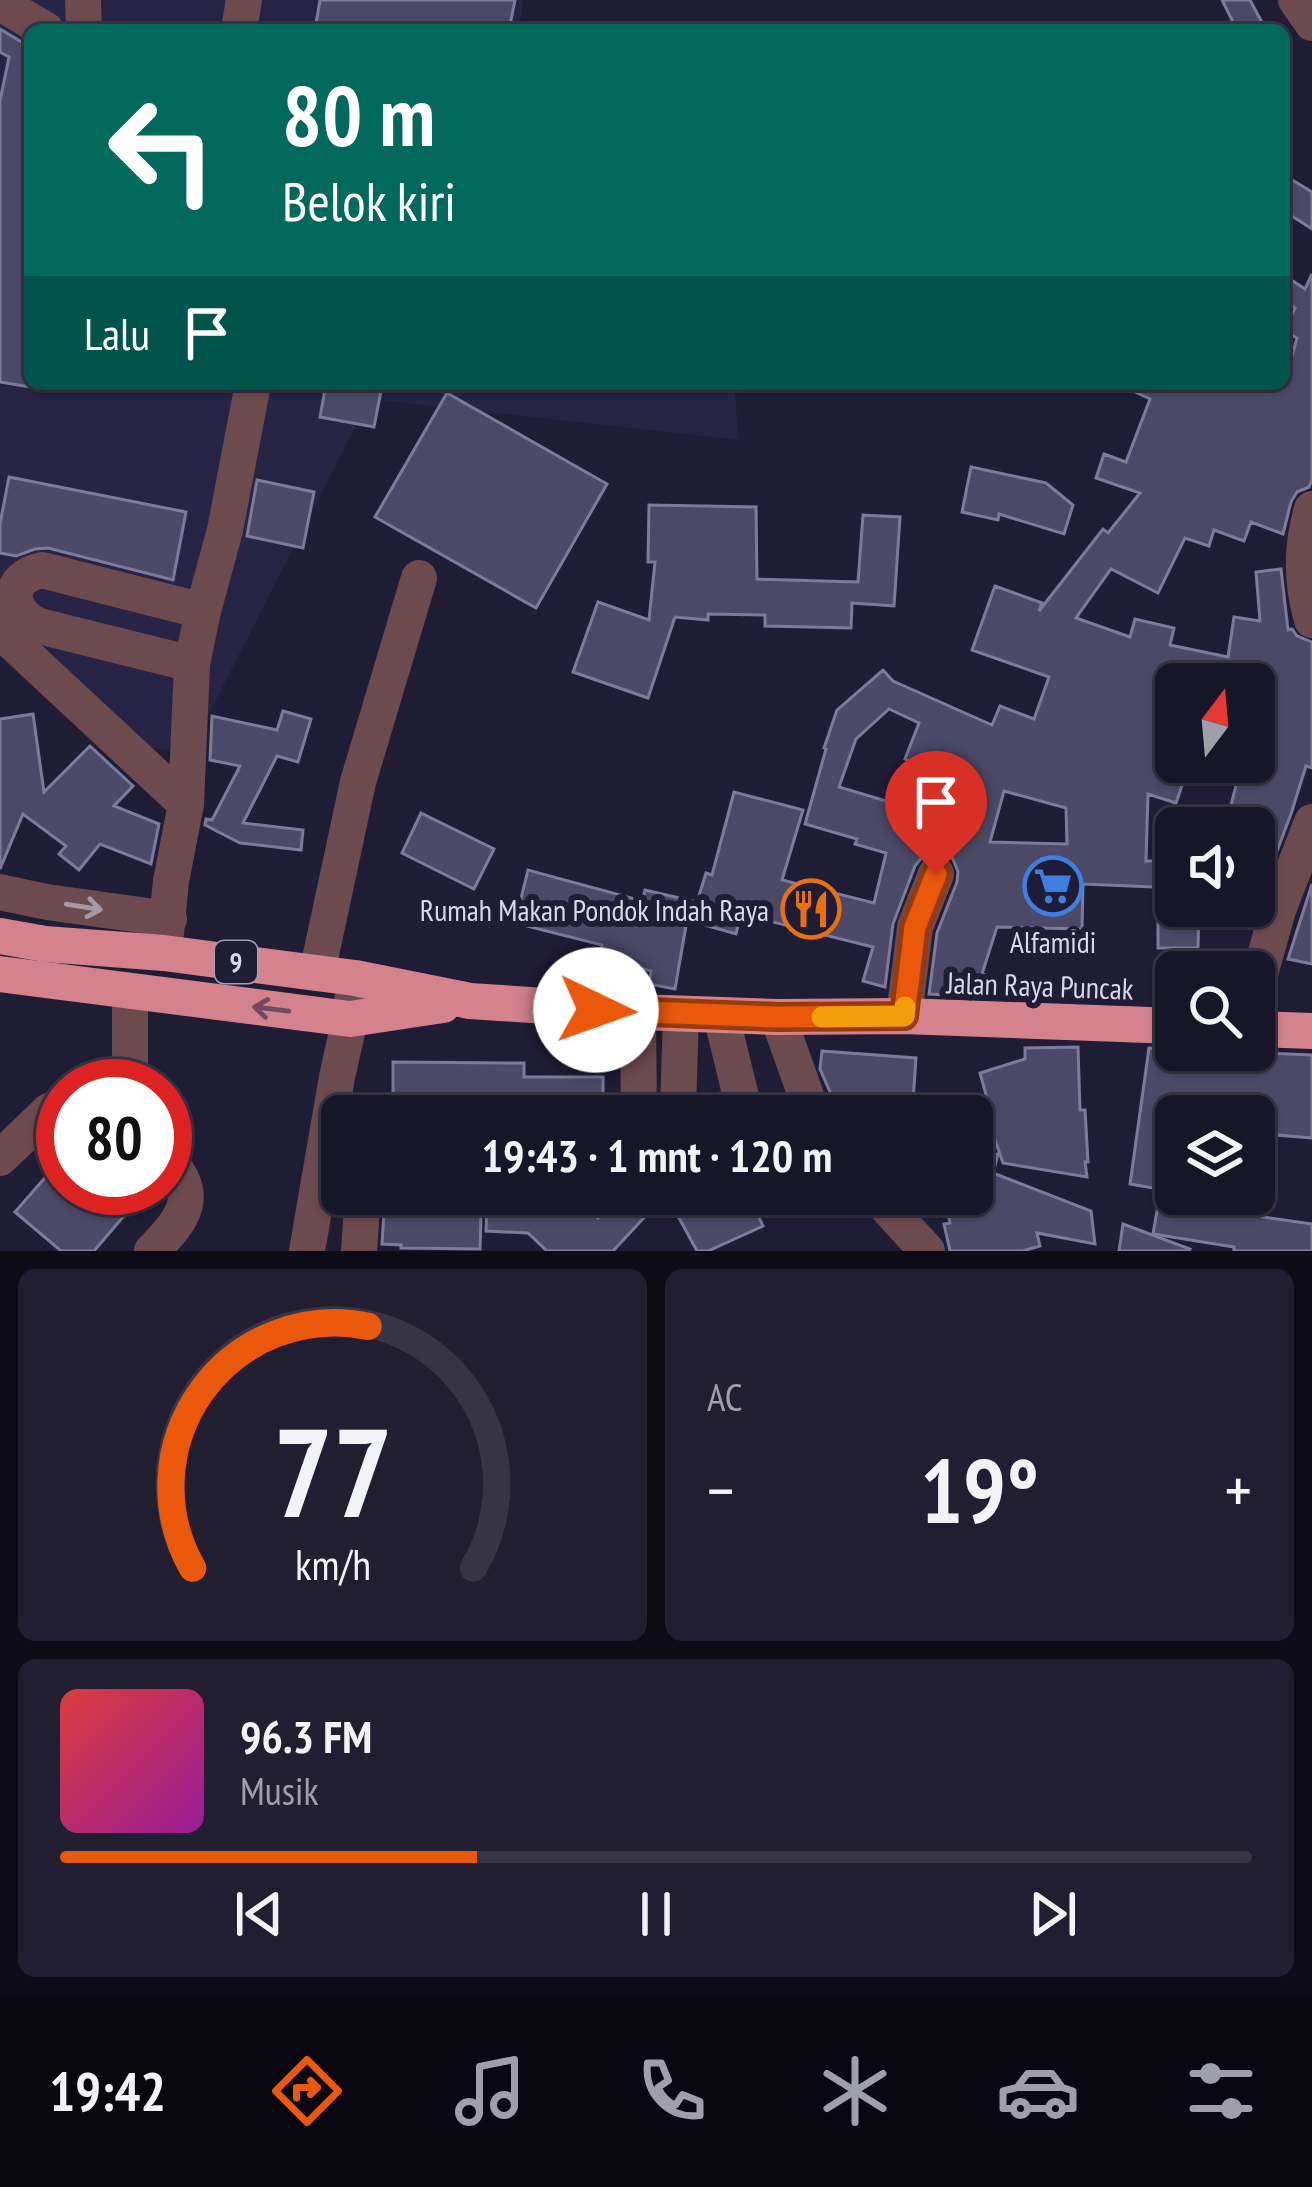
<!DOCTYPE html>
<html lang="id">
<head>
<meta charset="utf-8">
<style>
	:root { --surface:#171528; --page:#201e30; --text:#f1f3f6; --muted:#9e9fa8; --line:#363445; --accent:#ea580c }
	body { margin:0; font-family:"PT Sans Narrow",sans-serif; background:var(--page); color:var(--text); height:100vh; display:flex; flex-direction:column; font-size:45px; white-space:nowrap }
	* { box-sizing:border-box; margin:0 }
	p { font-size:39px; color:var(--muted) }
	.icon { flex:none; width:66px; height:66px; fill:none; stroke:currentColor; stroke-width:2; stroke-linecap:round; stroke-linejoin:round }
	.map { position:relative; height:1251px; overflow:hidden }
	.panel { display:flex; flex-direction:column; gap:18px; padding:18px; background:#0d0c16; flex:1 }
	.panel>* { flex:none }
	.banner { position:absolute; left:24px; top:24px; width:1266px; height:366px; border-radius:18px; box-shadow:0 3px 9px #0004,0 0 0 3px var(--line); background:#00695c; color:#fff; overflow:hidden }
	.needle { width:78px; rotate:16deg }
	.tools { position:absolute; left:1155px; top:663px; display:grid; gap:24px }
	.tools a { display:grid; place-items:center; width:120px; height:120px; border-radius:18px; background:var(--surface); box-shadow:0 3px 9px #0004,0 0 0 3px var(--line); font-size:60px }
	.speed { position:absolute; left:36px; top:1059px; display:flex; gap:24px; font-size:60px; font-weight:700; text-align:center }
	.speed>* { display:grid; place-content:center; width:156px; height:156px; border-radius:50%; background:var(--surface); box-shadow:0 3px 9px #0004,0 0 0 3px var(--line); line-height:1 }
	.speed .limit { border:18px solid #d22; background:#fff; color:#111 }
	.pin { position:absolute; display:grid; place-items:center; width:102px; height:102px; color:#fff; margin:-123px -51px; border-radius:50% 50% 50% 0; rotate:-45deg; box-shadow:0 0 12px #0007 }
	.pin .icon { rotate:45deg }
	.me { position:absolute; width:132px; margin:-66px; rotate:93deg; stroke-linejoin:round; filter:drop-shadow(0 0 9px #0008) }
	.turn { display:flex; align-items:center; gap:42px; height:252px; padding:0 60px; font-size:54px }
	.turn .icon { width:156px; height:156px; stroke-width:2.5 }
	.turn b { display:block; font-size:84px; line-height:102px }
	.then { display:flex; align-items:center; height:114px; padding:0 60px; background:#0003; gap:24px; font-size:45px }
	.big { font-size:90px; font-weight:700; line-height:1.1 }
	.panel .card { flex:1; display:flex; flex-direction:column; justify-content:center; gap:18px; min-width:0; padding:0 42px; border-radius:18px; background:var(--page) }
	.panel .dial { align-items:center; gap:0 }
	.dial svg { height:312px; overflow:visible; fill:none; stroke:var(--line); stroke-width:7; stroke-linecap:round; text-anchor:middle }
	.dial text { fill:var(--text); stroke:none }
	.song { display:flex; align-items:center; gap:36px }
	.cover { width:144px; height:144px; border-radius:18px; background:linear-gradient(135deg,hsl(0 70% 55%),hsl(300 70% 35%)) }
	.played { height:12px; border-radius:6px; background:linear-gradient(90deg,var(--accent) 35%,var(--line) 35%) }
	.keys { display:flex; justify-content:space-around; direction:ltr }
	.heat { display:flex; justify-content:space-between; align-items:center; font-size:66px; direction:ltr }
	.panel .tiles { flex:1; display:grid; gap:18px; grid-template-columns:1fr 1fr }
	.card:last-child { grid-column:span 2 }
	.trip { position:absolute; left:321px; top:1095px; width:672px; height:120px; border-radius:18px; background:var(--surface); box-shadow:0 3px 9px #0004,0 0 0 3px var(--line); font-weight:700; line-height:120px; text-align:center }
	.menu { display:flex; height:192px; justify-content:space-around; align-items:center; background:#090810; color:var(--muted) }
	.menu .icon { width:84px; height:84px }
	.menu .selected { color:var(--accent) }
	.menu b { font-size:54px; color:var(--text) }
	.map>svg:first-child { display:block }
</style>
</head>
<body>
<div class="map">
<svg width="1312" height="1251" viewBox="0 0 1312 1251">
	<rect width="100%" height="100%" fill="#1f1c36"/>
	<path fill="#272344" d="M0,0H523L519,30H30V384H734L739,440L369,399L189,753L112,743L0,638Z"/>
	<g fill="#4b4967" stroke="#7d7b9b" stroke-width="3" fill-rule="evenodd">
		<path d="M320,0H515L509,30H315Z"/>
		<path d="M1222,0H1250L1266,30H1237Z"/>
		<path d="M0,29L30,47V387L0,382V101L9,57L0,52Z"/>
		<path d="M1284,175L1312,192V229L1284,211Z"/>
		<path d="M1312,274V480L1309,487L1297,492L1291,502L1283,534L1251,522L1244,541L1214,530L1209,546L1185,538L1158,593L1111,569L1076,618L1130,637L1135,619L1174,628L1170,645L1228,657L1234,617L1260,621L1256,572L1281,569L1288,630L1292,629L1297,636L1312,642V768L1306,766L1291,814L1254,912V828H1249L1251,818L1229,813L1242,762H1254V684H1176V762H1190L1176,803L1148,794L1146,861H1176V888L1083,884L1082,929L997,927L982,974L993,977L986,997L957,995L947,992L946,995L929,994L937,933L957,882L958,872L953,859L943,853L932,852L923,856L915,866L893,924L885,987L863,981L873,947L741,914L736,934L687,920L675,989L649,984L651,971L599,957L602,945L515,923L528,870L642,901L645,890L697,902L706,873L712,875L734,792L803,810L782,880L874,903L886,853L855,844L857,839L805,824L826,749L824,748L837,710L883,670L893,681L992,725L1000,706L1034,719L1049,677L972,650L995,586L1042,603L1039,611L1103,529L1108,533L1140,493L1096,478L1104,454L1126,462L1150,399L1118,384H1284L1297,338L1284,331L1295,308L1284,301V275L1305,289ZM889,709L919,723L905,759L909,761L896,804L839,787L856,739ZM1004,791L1066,808L1067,844L990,842Z"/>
		<path d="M326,384L381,391L374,427L320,417Z"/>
		<path d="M447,393L607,484L536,608L375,517Z"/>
		<path d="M971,467L1046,483L1073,505L1064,534L999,514L998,520L962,512Z"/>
		<path d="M9,477L186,512L173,580L48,548L35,549L16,556L0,553V524Z"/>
		<path d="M257,480L314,492L303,548L247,536Z"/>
		<path d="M649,505L756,507L757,579L858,582L863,515L900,517L894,606L852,603L851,628L765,626V615L708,614V620L675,617L648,698L573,672L598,602L649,620L655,562H648Z"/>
		<path d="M283,711L311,719L298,762L277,756L243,823L303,830L301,850L240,843L205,825L206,819L212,820L240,766L210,760L212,716L277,730Z"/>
		<path d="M33,714L44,792L90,746L133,786L114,806L159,824L151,864L100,844L79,870L59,854L66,846L23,814L0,869V719Z"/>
		<path d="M421,813L494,849L474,889L402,853Z"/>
		<path d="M1312,884V964L1288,959Z"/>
		<path d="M1158,906H1199L1198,948H1158Z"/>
		<path d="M1078,1047L1080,1110H1085L1088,1162H1085L1087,1177L1003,1163L982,1102H988L980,1073L1025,1059V1048Z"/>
		<path d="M1149,1048L1312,1055V1138L1254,1133V1116H1176V1192L1130,1184Z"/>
		<path d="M822,1051L916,1058L912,1116L838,1110L820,1069Z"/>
		<path d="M393,1062L524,1063V1077H603V1116H393Z"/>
		<path d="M998,1154L993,1173L1091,1211L1095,1244L1037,1233L1040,1246L1023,1251H950L944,1224L950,1223L944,1194H972V1157Z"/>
		<path d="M63,1157V1188H116L135,1203L94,1251H61L15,1212Z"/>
		<path d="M385,1194H416L412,1216H481L480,1249L401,1248V1245L382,1244Z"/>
		<path d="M537,1194H547L567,1213L580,1200L598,1218L621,1194H811L759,1217L763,1226L708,1251H697L666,1194L613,1251H547L528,1233L486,1231L487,1198L531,1200Z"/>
		<path d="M1160,1194H1216L1213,1210L1312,1224V1251H1234V1247L1153,1234Z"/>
		<path d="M1123,1224L1190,1249L1189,1251H1119Z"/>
	</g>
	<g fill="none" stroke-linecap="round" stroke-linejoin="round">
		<g stroke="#6c4a4e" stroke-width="36">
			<path d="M83,0L84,30"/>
			<path d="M1296,0L1312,23"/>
			<path d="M0,3L46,30"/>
			<path d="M239,30L244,0"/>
			<path d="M1312,509C1301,546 1301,582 1312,620"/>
			<path d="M0,631L186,804"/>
			<path d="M192,664L39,626C7,611 5,578 42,570L203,611"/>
			<path d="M0,892L47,902L169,919"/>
			<path d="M164,953L171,881L186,804L192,664L203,611L225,530L253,384"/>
			<path d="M317,973L358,782L419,578"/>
			<path d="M638,1012L639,1116"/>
			<path d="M681,1014L678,1110L689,1116L735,1107L742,1101L721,1015"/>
			<path d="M904,1016L915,927L936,874"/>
			<path d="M778,1017L809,1104L817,1116"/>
			<path d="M1260,1029L1255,1000L1258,981L1278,910L1312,822"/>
			<path d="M121,1086L130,1065V1008"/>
			<path d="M0,1158L49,1111L63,1105"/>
			<path d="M875,1194L927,1251"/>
			<path d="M152,1251C186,1216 201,1196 165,1156"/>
			<path d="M307,1251L337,1077L350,1019L355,978"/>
			<path d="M359,1251L363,1194"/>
		</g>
		<g stroke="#d4828c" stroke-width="36">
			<path d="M0,936L45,944L164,953L355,978L470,1001L638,1012L778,1017L904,1016L1176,1026"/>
			<path d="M0,974L350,1019L443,1005"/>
			<path d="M1254,1029L1312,1031"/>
		</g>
	</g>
	<defs><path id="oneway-shaft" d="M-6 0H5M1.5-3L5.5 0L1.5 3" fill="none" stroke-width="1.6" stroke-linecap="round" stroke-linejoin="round" transform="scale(3)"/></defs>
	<use stroke="#a898a4" href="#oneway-shaft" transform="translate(84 907) rotate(9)"/>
	<use stroke="#704a5d" href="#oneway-shaft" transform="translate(271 1009) rotate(-173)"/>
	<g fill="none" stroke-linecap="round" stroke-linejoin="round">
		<g stroke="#983908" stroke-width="30">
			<path id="route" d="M596,1010L778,1017L904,1016L915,927L936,874"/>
		</g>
		<use href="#route" stroke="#ea580c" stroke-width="21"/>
		<path stroke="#f59e0b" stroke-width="21" d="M822,1017L904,1016L905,1007"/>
	</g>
	<defs>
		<g id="supermarket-ring" transform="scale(3)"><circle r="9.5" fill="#1f1c36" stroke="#3f7fe0" stroke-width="1.5"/><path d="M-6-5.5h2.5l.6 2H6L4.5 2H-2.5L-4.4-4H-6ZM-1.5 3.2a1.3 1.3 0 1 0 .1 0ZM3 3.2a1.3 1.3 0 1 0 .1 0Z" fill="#3f7fe0"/></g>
		<g id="restaurant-ring" transform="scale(3)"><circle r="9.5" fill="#1f1c36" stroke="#e8710a" stroke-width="1.5"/><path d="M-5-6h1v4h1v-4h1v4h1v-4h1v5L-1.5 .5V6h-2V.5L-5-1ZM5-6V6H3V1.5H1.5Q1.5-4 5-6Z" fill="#e8710a"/></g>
	</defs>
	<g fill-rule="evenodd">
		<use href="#supermarket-ring" x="1053" y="886"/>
		<use href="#restaurant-ring" x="811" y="909"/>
	</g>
	<g text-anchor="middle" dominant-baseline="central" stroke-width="12" stroke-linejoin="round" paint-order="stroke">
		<rect fill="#1f1c36" stroke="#a1a0b4" stroke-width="3" x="215" y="941" width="42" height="42" rx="9"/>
		<g font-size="27" font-weight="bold" fill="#d9d8ea">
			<text x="236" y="962">9</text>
		</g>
		<g font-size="30" fill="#d9d8ea" stroke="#1f1c36" text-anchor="end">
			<text x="769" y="909">Rumah Makan Pondok Indah Raya</text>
			<text x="1053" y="941" text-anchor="middle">Alfamidi</text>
		</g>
		<g font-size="30" fill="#d9d8ea" stroke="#1f1c36">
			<text transform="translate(1040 985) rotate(2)">Jalan Raya Puncak</text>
		</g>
	</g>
</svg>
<div class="tools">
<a><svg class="needle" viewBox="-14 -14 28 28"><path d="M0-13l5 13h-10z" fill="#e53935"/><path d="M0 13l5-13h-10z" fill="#9e9fa8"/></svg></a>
<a><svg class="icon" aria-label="sound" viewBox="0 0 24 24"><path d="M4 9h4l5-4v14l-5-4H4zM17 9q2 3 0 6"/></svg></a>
<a><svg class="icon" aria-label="search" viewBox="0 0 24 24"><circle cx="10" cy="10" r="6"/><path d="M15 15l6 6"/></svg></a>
<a><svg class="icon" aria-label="layers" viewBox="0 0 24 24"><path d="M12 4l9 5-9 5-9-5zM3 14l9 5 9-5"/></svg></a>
</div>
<div class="speed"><div class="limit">80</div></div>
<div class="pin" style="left:936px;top:874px;background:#d93025"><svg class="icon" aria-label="arrive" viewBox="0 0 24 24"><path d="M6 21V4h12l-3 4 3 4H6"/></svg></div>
<svg class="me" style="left:596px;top:1010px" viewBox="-20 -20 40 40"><circle r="19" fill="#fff"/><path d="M0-13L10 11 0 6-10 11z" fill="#ea580c"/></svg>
<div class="trip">19:43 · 1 mnt · 120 m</div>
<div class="banner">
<div class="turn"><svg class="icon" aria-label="left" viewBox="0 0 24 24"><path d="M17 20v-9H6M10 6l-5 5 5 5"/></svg><div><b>80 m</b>Belok kiri</div></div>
<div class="then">Lalu<svg class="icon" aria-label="arrive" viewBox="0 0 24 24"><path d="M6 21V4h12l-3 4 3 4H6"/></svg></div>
</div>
</div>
<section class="panel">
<div class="tiles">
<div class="card dial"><svg viewBox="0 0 100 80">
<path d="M14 69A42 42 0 1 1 86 69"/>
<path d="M14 69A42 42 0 0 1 59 7" stroke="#ea580c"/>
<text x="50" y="56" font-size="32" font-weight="700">77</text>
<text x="50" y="72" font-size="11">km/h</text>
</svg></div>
<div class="card"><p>AC</p>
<div class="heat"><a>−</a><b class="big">19°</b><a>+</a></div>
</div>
<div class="card">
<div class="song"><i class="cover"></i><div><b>96.3 FM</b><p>Musik</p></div></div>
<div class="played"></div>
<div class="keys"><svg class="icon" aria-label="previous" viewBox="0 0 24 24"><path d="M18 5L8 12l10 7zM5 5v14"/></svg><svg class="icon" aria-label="pause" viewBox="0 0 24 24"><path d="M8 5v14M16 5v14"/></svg><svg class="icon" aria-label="next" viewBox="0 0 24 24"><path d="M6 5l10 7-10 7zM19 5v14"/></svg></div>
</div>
</div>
</section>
<nav class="menu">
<b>19:42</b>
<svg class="icon selected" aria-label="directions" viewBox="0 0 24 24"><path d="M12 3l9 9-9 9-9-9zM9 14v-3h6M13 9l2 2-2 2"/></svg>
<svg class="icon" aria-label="music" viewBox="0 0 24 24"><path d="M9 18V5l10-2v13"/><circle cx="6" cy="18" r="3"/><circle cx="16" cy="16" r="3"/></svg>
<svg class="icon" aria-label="phone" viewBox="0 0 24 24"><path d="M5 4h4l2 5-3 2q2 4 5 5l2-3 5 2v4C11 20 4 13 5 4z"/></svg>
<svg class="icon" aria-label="climate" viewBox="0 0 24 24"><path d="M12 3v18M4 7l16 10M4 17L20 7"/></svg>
<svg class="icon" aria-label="car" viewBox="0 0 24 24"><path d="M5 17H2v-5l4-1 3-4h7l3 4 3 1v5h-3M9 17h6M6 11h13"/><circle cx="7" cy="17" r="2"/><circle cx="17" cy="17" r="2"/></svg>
<svg class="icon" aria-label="filters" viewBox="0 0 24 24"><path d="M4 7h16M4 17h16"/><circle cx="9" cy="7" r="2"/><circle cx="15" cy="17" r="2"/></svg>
</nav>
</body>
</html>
